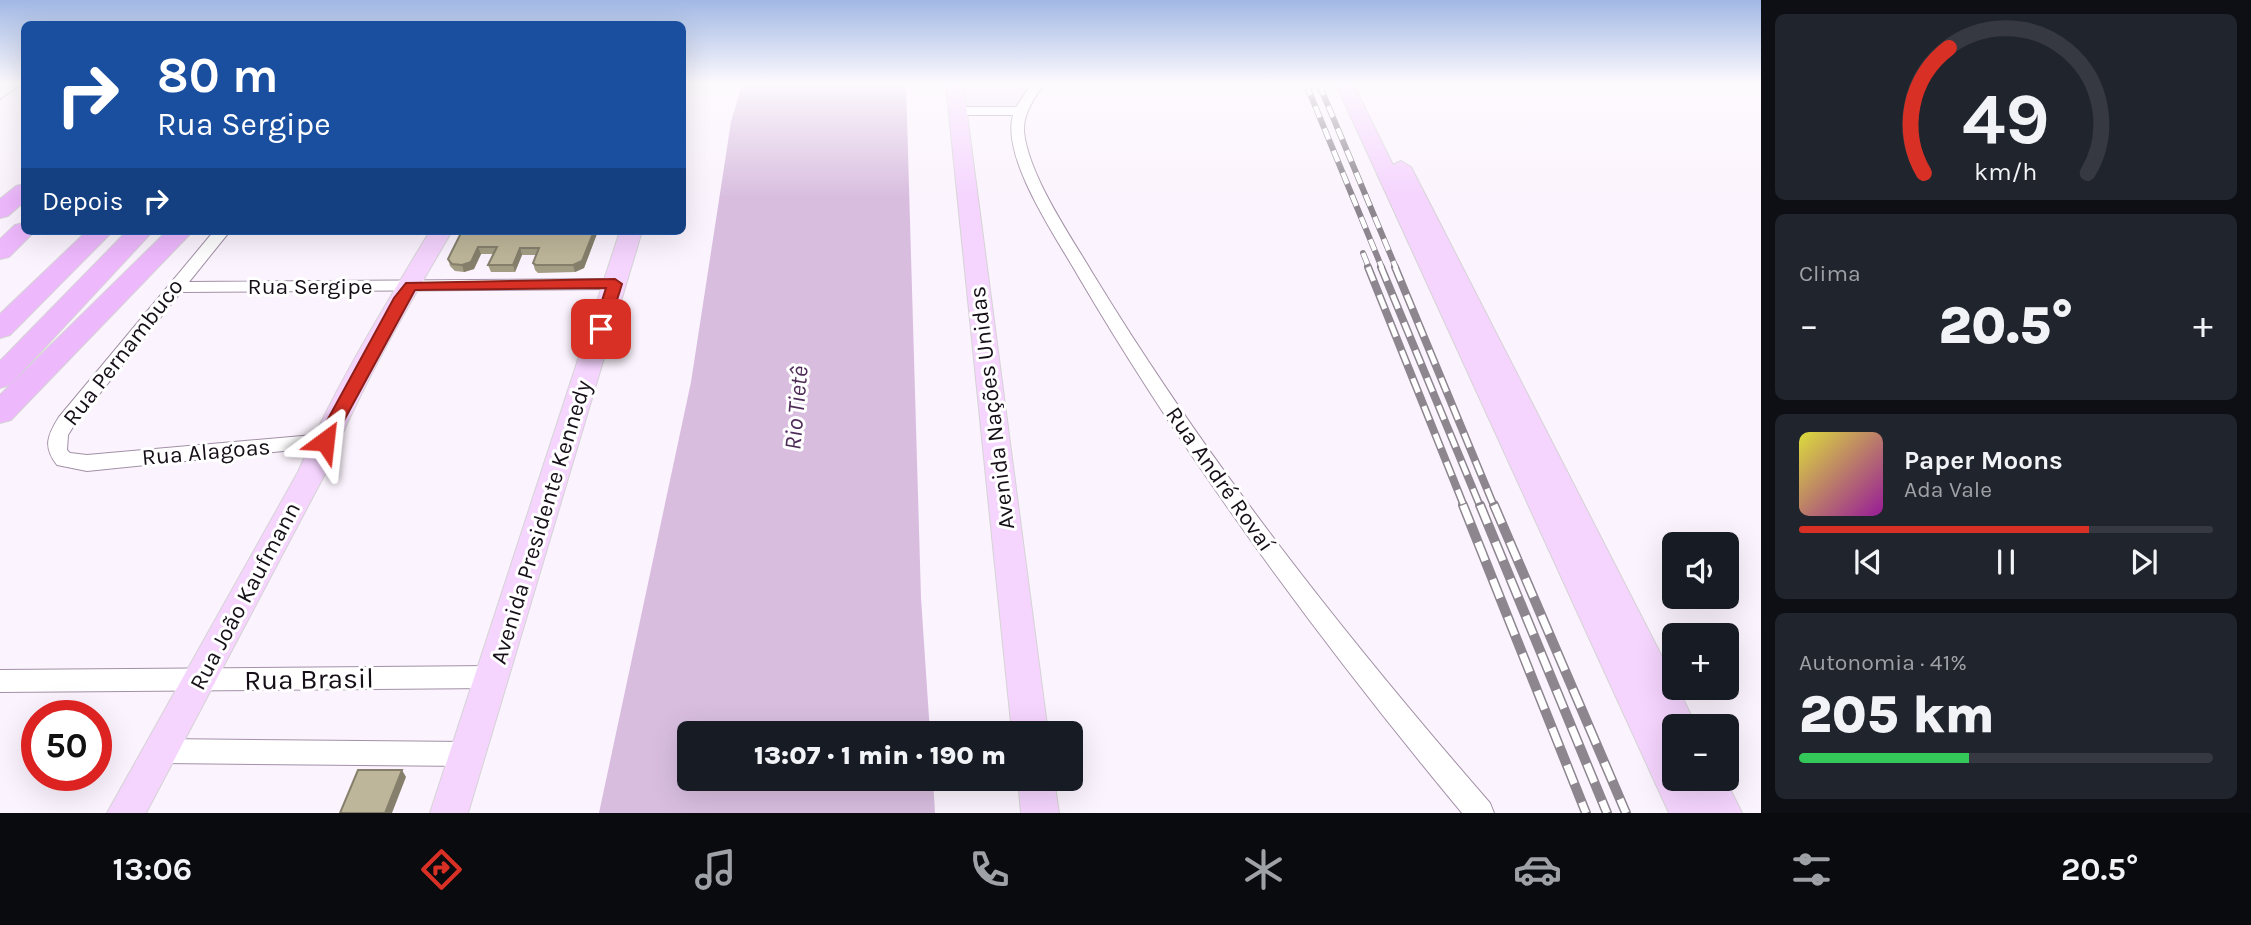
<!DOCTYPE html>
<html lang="pt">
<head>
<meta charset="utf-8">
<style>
	:root { --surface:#171b24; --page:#20242c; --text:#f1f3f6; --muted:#9ea1a6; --line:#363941; --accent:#d93025 }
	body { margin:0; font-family:Karla,sans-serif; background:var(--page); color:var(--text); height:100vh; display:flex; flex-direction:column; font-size:26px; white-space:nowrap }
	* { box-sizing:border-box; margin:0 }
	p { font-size:23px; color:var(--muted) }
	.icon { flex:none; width:38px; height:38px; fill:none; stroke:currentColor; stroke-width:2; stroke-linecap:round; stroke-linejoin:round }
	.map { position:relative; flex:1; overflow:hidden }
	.details { display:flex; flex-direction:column; gap:14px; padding:14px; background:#0d0f14; width:490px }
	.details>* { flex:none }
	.top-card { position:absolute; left:21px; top:21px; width:665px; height:214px; border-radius:10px; box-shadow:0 7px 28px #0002; background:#1a4fa0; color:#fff; overflow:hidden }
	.tools { position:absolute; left:1662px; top:532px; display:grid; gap:14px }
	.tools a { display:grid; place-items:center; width:77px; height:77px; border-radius:10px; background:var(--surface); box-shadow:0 7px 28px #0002; font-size:35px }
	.speed { position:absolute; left:21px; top:700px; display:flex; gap:14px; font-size:35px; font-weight:700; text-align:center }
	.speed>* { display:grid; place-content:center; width:91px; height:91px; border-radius:50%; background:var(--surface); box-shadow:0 7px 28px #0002; line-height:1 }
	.speed .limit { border:10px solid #d22; background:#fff; color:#111 }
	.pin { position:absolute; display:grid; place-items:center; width:60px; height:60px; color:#fff; margin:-30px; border-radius:14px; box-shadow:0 4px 10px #0006 }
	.me { position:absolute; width:77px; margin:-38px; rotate:30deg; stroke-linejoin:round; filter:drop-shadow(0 0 5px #0008) }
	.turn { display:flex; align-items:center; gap:24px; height:147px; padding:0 21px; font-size:32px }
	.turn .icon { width:91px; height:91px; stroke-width:2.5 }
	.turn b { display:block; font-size:49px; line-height:60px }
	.then { display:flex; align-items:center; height:66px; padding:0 21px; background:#0003; gap:14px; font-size:26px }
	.big { font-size:52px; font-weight:800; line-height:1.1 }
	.details .widget { flex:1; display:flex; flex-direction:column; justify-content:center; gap:10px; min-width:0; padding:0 24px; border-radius:10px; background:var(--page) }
	.details .dial { align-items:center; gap:0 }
	.dial svg { height:182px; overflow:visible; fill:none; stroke:var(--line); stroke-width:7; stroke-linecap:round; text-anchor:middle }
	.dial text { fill:var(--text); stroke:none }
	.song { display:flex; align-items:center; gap:21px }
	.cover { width:84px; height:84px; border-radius:10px; background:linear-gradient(135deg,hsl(60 70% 55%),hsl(300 70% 35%)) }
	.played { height:7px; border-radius:4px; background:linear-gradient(90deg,var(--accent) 70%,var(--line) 70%) }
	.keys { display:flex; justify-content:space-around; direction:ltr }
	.heat { display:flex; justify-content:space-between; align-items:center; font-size:38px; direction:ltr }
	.charge { height:10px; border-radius:5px; background:linear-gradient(90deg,#34c759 41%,var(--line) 0) }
	.trip { position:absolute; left:677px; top:721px; width:406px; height:70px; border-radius:10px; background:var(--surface); box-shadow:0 7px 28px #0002; font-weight:800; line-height:70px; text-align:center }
	.tabs { display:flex; height:112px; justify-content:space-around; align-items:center; background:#090b0e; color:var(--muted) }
	.tabs .icon { width:49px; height:49px }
	.tabs .selected { color:var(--accent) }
	.tabs b { font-size:32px; color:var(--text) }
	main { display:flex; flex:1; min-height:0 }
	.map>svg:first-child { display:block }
</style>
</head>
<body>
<main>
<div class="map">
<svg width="1761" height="813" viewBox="0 0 1761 813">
	<rect width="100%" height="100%" fill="#fbf3fd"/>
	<path fill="#efddf4" d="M954,84H1038L1019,111H957Z"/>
	<path fill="#d8bddf" d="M742,84H906L921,598L930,733H690V779H933L935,813H599L691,382L731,122Z"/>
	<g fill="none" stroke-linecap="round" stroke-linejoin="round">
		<g stroke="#a290a7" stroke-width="2">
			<g id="minor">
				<path d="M7,84H21L0,99V89Z"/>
				<path d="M1032,84H1044C1034,99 1023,113 1024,132C1029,176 1070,235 1093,274C1208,463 1345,636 1490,803L1494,813H1462C1321,643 1189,465 1077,274C1056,237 1001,158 1013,115H957L950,111L957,107H1016Z"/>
				<path d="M214,231H230L189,282L615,279L623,284L615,289L181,292L73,427L68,435L67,450L70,453L87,455L325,434L332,436L335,441L332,446L87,471L57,465C43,447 47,436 59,417Z"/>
				<path d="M493,666L502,669L505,677L502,685L493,688L0,692V670Z"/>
				<path d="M162,739L468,742L477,745L481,754L477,763L468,766L162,763L153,760L149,751L153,742Z"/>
			</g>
		</g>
		<g stroke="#d5d4d5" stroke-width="2">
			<g id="major">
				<path d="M946,84H963L1048,733H1012Z"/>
				<path d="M1336,84H1353L1393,165L1401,161L1411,167L1675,682V688H1678L1696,726H1675V741L1672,740L1675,779H1725L1742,813H1669Z"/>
				<path d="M430,231H452C406,309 360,388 326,472L146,813H107L298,472C334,388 383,309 430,231Z"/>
				<path d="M620,231H642L468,813H430Z"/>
				<path d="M1018,779H1054L1059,813H1021Z"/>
			</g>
		</g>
		<g stroke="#d5d4d5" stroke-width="2">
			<g id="highway">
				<path d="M24,184V202L8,216L0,218V199L16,186Z"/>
				<path d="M24,223V231H35L9,257L0,259V239L15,225Z"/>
				<path d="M87,231H113L10,335L0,338V314Z"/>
				<path d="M127,231H153L10,385L0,388V361Z"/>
				<path d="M167,231H193L11,420L0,423V395Z"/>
			</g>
		</g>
		<use href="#minor" fill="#fff" fill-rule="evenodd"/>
		<use href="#major" fill="#f5d4fe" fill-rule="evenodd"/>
		<use href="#highway" fill="#eeb8fd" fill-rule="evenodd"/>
		<g stroke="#8d868f" stroke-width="6">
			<g id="rail-far2">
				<path d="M1306,84L1382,268"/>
				<path d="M1319,84L1396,268"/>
				<path d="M1363,253L1369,268"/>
			</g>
		</g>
		<g stroke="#8d868f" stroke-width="8">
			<g id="rail-far1">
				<path d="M1368,267L1464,506"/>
				<path d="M1381,267L1480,506"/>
				<path d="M1395,267L1494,506"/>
			</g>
		</g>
		<g stroke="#8d868f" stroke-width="10">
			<g id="rail">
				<path d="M1463,505L1586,813"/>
				<path d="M1480,505L1607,813"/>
				<path d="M1494,505L1626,813"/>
			</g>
		</g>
		<use href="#rail-far2" stroke="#fff" stroke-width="4.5" stroke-dasharray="12" stroke-linecap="butt"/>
		<use href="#rail-far1" stroke="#fff" stroke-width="5" stroke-dasharray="15" stroke-linecap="butt"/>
		<use href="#rail" stroke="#fff" stroke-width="7" stroke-dasharray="20" stroke-linecap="butt"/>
	</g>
	<path fill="#a39d84" d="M462,231H598L584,268L575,272L538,273L535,270L533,263L536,255H522L515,272H491L488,265L493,254H481L474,269L464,272L455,271L450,266L448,259Z"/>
	<g fill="#857f6c">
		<path d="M594,231H598L584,268L575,272L573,265Z"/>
		<path d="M478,247L481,254L474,269L464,272L462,265Z"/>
		<path d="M520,248L522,255L515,272L513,265Z"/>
		<path d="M402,770L406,777L392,813H385Z"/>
	</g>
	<g fill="#beb69a" stroke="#857f6c" stroke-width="2">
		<path d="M462,231H594L582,261L573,265H536L533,263L539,248H520L513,265H488L497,247H478L471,262L462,265L452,264L448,259Z"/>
		<path d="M358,770H402L385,813H340Z"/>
	</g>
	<linearGradient id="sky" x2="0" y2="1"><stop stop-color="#a1b8e4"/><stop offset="0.42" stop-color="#fdfafe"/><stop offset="1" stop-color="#fdfafe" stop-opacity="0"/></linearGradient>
	<rect width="1761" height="198" fill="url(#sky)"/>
	<path fill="#d93025" stroke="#8d1f18" stroke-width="2" d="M615,279L622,284L608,329L601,334L593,329L606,288L415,290L330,446L325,447L316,441L394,298L406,283Z"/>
	<g text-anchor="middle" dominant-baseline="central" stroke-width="6" stroke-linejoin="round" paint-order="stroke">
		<g font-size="23" fill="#160f18" stroke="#fff">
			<text x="310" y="286">Rua Sergipe</text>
			<text transform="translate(123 352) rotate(-52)">Rua Pernambuco</text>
			<text transform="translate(992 408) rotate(-97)">Avenida Nações Unidas</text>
			<text transform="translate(206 452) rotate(-5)">Rua Alagoas</text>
			<text transform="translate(1220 479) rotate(55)">Rua André Rovaí</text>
			<text transform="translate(541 522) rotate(-73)">Avenida Presidente Kennedy</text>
			<text transform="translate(245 596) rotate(-62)">Rua João Kaufmann</text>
		</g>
		<g font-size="24" font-style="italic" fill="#4f2c58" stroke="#fff">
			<text transform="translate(796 408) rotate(-85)">Rio Tietê</text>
		</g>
		<g font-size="28" fill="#160f18" stroke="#fff">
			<text transform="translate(309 679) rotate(-1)">Rua Brasil</text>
		</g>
	</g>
</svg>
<div class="tools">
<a><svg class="icon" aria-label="sound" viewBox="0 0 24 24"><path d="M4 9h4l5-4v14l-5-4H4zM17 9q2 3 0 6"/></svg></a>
<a>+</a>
<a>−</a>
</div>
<div class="speed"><div class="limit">50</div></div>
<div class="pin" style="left:601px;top:329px;background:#d93025"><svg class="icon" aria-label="arrive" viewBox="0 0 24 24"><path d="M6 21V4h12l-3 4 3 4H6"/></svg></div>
<svg class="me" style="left:325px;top:441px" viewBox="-20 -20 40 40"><path d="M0-17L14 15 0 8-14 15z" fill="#d93025" stroke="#fff" stroke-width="4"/></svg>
<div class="trip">13:07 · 1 min · 190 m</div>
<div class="top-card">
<div class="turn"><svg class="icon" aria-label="right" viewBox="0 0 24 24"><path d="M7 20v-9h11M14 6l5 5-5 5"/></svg><div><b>80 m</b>Rua Sergipe</div></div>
<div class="then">Depois<svg class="icon" aria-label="right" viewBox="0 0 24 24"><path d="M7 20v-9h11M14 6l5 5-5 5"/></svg></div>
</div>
</div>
<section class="details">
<div class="widget dial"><svg viewBox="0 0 100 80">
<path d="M14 69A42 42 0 1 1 86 69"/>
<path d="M14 69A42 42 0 0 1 25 14" stroke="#d93025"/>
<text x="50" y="56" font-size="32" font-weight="700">49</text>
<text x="50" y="72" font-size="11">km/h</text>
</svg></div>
<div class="widget"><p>Clima</p>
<div class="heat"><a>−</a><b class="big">20.5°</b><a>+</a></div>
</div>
<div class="widget">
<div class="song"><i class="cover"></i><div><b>Paper Moons</b><p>Ada Vale</p></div></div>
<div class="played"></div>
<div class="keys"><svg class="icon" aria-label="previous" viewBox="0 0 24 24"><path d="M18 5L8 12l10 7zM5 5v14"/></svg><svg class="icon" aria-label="pause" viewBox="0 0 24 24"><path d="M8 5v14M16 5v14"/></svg><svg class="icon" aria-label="next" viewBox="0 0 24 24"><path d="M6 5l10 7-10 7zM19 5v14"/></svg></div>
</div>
<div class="widget"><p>Autonomia · 41%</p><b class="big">205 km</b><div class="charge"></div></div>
</section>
</main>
<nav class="tabs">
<b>13:06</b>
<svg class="icon selected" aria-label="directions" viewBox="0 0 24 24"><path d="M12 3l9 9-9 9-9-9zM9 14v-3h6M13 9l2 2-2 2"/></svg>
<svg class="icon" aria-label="music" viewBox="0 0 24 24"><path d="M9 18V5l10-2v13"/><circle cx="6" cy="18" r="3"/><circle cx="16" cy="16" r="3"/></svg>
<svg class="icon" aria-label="phone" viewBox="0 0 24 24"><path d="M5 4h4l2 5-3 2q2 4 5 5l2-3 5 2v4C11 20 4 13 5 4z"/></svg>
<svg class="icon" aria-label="climate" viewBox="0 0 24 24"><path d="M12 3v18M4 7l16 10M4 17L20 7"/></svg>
<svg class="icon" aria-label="car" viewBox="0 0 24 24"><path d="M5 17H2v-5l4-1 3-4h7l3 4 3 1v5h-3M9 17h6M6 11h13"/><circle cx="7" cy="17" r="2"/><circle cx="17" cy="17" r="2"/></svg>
<svg class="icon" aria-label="filters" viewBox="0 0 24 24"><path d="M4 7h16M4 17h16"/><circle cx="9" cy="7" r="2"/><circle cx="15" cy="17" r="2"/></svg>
<b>20.5°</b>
</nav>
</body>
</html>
